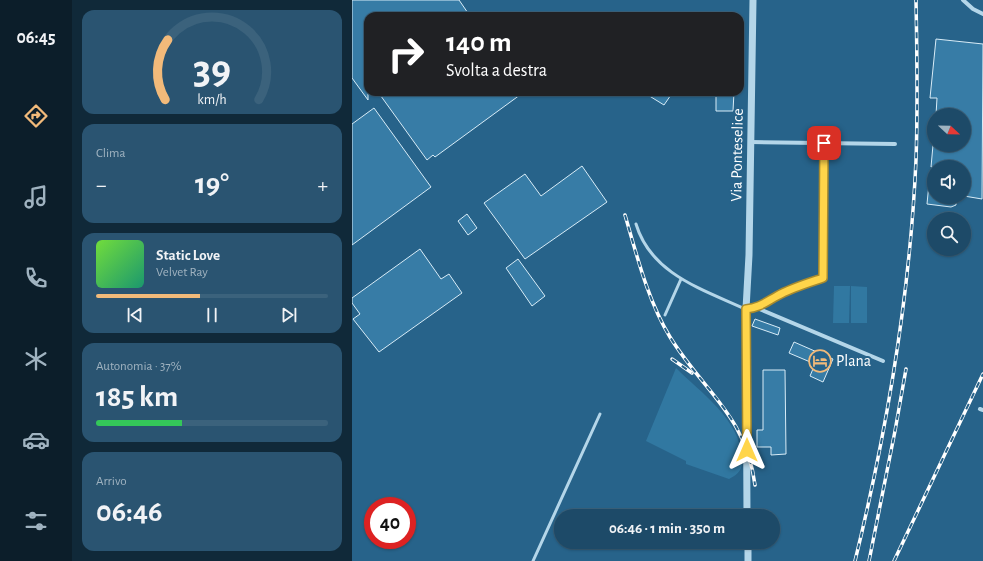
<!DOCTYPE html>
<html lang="it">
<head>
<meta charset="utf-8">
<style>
	:root { --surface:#1d4a68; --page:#2a5471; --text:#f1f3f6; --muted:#a0b3c0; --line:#3b627c; --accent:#f2ba7a }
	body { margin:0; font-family:"Alegreya Sans",sans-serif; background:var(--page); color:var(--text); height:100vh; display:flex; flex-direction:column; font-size:15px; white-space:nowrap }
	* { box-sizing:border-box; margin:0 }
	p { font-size:13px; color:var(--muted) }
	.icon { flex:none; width:22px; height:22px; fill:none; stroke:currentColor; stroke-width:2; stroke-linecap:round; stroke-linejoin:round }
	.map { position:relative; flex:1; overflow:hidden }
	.details { display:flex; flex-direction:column; gap:10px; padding:10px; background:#102939; width:280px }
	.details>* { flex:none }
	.guide { position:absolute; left:12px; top:12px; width:380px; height:84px; border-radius:12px; box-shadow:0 1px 3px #0004,0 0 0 1px var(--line); background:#202124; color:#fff; overflow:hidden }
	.needle { width:26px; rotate:112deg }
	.tools { position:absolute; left:575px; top:108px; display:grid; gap:8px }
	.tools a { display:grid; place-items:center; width:44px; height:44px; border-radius:50%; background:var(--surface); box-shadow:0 1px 3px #0004,0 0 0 1px var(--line); font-size:20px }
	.speed { position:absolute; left:12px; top:497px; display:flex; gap:8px; font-size:20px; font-weight:700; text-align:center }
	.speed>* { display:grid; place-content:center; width:52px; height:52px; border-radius:50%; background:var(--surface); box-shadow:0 1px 3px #0004,0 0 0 1px var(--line); line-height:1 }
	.speed .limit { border:6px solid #d22; background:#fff; color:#111 }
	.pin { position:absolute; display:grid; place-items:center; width:34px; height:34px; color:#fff; margin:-17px; border-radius:8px; box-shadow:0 2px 6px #0006 }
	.me { position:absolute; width:44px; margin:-22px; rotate:0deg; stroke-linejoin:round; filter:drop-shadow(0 0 3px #0008) }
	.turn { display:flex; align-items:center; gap:14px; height:84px; padding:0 16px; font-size:18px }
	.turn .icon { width:52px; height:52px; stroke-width:2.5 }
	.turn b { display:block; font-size:28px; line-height:34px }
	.big { font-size:30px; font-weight:700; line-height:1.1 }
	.details .widget { flex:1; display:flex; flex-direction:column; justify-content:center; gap:6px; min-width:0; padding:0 14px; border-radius:12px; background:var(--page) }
	.details .dial { align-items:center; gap:0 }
	.dial svg { height:104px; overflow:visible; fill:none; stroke:var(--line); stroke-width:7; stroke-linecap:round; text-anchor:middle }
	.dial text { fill:var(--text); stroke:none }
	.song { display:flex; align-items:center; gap:12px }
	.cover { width:48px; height:48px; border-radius:6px; background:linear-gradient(135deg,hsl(100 70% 55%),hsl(160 70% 35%)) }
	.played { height:4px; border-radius:2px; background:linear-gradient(90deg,var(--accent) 45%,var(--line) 45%) }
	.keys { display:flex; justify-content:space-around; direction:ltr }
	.heat { display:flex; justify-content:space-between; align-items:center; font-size:22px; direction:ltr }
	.charge { height:6px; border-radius:3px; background:linear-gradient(90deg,#34c759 37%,var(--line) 0) }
	.trip { position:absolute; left:202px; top:509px; width:226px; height:40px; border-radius:20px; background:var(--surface); box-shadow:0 1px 3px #0004,0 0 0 1px var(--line); font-weight:700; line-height:40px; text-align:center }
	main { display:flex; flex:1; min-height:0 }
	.tabs { display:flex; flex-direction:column; width:72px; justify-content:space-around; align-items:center; background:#0c1e2a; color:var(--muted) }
	.tabs .icon { width:28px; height:28px }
	.tabs .active { color:var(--accent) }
	.tabs b { font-size:18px; color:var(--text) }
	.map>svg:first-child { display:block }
</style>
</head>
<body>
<main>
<nav class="tabs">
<b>06:45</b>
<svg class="icon active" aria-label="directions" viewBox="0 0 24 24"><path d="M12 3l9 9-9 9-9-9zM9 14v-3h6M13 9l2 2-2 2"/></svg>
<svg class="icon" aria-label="music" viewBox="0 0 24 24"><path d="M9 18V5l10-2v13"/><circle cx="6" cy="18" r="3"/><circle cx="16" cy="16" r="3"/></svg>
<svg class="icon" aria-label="phone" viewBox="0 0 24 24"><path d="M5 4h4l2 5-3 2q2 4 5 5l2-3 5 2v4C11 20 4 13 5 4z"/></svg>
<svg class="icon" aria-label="climate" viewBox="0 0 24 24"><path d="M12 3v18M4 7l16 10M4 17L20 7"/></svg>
<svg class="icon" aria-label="car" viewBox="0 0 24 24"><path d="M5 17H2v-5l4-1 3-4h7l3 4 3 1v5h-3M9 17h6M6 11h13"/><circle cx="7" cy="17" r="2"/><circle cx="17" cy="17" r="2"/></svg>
<svg class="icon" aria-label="filters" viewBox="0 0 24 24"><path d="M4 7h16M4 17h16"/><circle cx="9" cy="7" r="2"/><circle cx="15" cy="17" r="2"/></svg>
</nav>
<section class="details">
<div class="widget dial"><svg viewBox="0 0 100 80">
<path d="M14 69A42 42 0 1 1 86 69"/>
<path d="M14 69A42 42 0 0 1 16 23" stroke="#f2ba7a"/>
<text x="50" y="56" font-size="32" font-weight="700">39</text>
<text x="50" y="72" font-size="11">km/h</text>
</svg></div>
<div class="widget"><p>Clima</p>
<div class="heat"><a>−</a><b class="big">19°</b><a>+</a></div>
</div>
<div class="widget">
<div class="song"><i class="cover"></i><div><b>Static Love</b><p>Velvet Ray</p></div></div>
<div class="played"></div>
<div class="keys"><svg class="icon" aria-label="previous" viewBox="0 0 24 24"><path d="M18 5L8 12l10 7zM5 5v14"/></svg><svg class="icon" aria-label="pause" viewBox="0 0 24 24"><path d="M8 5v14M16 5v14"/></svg><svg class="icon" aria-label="next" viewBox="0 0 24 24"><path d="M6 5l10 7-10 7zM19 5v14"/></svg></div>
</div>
<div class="widget"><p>Autonomia · 37%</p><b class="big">185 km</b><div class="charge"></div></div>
<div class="widget"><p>Arrivo</p><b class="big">06:46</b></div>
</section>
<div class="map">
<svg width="631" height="561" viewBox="0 0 631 561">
	<rect width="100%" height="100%" fill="#27638a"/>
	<g fill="#3178a1">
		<path d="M482,286H498L497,323H481Z"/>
		<path d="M499,286L515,287V323H499Z"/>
		<path d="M324,368C349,393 388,419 390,458C391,469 387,474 377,479L334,464V461L294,441Z"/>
	</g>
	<g fill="#377ca6" stroke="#d8ecf7">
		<path d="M0,0H107L118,16H16V100L0,78Z"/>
		<path d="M584,39L631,44L630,199L612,196V167H579L581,145H612V115H584L585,98H578Z"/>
		<path d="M26,92H172L83,157L81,155L75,160Z"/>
		<path d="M291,92H321L312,105Z"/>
		<path d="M364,92H382L381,111H364Z"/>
		<path d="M22,108L79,187L0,245V124Z"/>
		<path d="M230,166L255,202L173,259L132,203L173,174L189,196Z"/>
		<path d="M578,173H582V197H604V205L599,207L575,204Z"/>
		<path d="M115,214L125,228L116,235L106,221Z"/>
		<path d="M68,249L89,279L97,274L110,293L27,352L1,319L8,314L0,303V298Z"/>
		<path d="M166,259L193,296L180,306L154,268Z"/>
		<path d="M403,319L428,328L426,335L400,326Z"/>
		<path d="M442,342L481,359L471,382L458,376L463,364L437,353Z"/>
		<path d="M411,370H433L434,454L419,455V447H405V430H411Z"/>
	</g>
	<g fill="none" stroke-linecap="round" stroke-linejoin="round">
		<g stroke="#b4d6e9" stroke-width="3">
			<path d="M284,224C299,274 350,289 393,309"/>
			<path d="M313,315L329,279"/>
			<path d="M181,561L248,414"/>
		</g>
		<g stroke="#b4d6e9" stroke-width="4">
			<path d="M611,0L621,9L631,14"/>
			<path d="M399,142L543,144"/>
			<path d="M405,308C426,295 447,286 471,278L473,143"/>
			<path d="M394,309L405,308L531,361"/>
			<path d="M628,409L631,410"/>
		</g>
		<g stroke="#b4d6e9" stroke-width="7">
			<path d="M395,516L394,309L397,255L401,0"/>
			<path d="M396,542V561"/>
		</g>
		<g stroke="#fff" stroke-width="3.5">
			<g id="rail">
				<path d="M273,215C285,256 296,301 318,337C352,392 394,415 403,485"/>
				<path d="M320,359L340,373"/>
				<path d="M503,561C535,430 558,295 564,160C566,107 565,53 564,0"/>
				<path d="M517,561L543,431L554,369"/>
				<path d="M542,561L631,374"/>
			</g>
		</g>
		<use href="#rail" stroke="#27638a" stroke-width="2" stroke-dasharray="6" stroke-linecap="butt"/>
	</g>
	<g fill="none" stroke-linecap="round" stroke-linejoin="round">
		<g stroke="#a68a30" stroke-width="10">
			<path id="route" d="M395,450L394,309C407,308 414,302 425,296C439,288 456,283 471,278L472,143"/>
		</g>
		<use href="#route" stroke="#ffd54a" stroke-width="7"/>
	</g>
	<defs>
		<g id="hotel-ring" transform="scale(1.15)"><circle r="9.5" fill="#27638a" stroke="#f2ba7a" stroke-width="1.5"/><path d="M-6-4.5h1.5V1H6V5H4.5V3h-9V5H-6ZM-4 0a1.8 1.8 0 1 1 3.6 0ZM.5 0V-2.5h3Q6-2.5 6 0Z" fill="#f2ba7a"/></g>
	</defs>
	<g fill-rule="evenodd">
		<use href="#hotel-ring" x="468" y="361"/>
	</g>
	<g text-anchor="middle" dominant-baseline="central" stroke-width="4" stroke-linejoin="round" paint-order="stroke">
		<g font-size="16" fill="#fff" stroke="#27638a">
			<text transform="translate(385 155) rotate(-89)">Via Ponteselice</text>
		</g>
		<g font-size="16" fill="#fff" stroke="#27638a" text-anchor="start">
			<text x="484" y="361">Plana</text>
		</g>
	</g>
</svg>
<div class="tools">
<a><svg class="needle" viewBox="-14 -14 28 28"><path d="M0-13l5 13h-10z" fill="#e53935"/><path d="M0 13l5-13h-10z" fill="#a0b3c0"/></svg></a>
<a><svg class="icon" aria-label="sound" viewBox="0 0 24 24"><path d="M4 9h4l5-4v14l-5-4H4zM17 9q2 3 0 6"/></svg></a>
<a><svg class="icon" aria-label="search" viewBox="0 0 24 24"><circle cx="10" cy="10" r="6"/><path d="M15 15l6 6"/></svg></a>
</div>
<div class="speed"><div class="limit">40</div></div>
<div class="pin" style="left:472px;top:143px;background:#d93025"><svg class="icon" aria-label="arrive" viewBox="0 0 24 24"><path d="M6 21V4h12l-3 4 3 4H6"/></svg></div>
<svg class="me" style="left:395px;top:450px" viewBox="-20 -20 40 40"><path d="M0-17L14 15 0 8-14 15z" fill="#ffd54a" stroke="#fff" stroke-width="4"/></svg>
<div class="trip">06:46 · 1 min · 350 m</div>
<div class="guide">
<div class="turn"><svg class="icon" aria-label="right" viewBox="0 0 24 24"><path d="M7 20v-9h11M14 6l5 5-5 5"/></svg><div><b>140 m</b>Svolta a destra</div></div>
</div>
</div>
</main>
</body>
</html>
